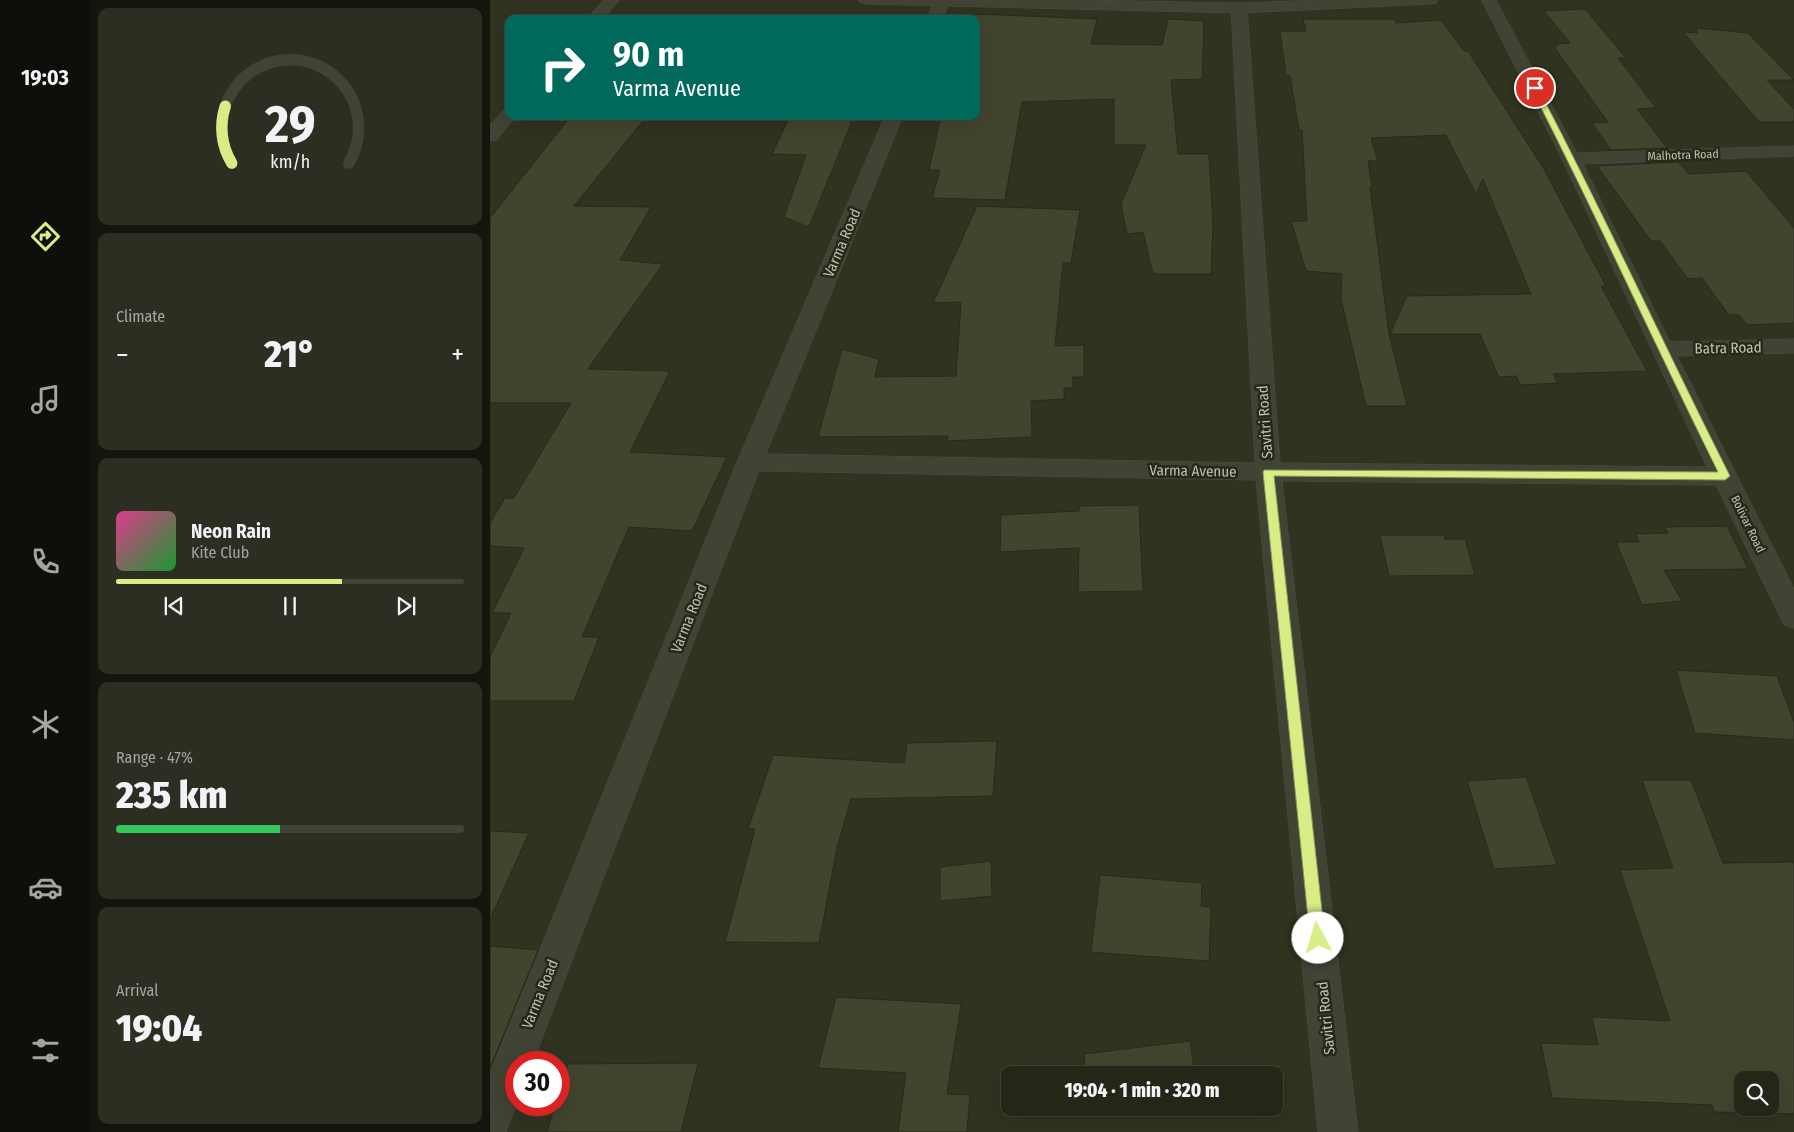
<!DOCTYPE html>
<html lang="en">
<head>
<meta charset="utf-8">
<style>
	:root { --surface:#242618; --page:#2c2e21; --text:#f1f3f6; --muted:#a3a5a2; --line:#414337; --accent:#d8ed86 }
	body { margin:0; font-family:"Fira Sans Condensed",sans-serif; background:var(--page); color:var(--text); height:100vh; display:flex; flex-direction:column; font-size:19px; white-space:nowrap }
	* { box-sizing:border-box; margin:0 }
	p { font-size:16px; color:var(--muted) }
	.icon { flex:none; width:28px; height:28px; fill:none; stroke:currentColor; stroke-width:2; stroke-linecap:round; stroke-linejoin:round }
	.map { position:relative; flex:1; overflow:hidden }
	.panel { display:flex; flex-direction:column; gap:8px; padding:8px; background:#14150d; width:400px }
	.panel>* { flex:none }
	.hud { position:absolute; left:15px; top:15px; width:475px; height:105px; border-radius:10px; box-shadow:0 5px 20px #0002,0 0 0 1px var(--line); background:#00695c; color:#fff; overflow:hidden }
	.controls { position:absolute; left:1244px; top:1071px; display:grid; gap:10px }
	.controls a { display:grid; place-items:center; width:45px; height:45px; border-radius:10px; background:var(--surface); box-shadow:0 5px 20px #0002,0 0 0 1px var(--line); font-size:25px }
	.speed { position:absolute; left:15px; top:1051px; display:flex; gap:10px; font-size:25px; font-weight:700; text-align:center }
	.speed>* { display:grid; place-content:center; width:65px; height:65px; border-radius:50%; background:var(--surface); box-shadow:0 5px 20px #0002,0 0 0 1px var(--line); line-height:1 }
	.speed .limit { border:8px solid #d22; background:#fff; color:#111 }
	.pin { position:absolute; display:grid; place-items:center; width:42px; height:42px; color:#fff; margin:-21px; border:2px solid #fff; border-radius:50%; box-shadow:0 1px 5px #0007 }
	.me { position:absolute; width:55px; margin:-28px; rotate:354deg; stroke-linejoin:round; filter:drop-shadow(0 0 4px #0008) }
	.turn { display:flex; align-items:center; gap:18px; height:105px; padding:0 25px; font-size:22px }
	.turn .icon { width:65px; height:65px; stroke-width:2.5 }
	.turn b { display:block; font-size:35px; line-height:42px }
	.big { font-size:38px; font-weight:800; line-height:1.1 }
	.panel .card { flex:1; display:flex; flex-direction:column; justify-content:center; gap:8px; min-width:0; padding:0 18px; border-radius:10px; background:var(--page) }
	.panel .dial { align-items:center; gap:0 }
	.dial svg { height:130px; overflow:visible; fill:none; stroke:var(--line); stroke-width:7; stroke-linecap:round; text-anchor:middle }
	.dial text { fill:var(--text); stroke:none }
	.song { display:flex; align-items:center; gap:15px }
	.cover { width:60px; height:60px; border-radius:8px; background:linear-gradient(135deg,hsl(330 70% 55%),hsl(130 70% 35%)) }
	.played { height:5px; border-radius:2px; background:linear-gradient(90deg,var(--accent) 65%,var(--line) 65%) }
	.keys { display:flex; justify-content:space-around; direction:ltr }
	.heat { display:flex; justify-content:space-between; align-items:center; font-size:28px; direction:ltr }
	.charge { height:8px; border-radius:4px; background:linear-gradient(90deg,#34c759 47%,var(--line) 0) }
	.trip { position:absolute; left:511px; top:1066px; width:282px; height:50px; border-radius:10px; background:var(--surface); box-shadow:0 5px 20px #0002,0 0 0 1px var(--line); font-weight:800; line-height:50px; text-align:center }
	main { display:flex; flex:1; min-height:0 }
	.menu { display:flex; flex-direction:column; width:90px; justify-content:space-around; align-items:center; background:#0e0f0a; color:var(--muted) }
	.menu .icon { width:35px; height:35px }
	.menu .active { color:var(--accent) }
	.menu b { font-size:22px; color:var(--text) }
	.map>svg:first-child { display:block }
</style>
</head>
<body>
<main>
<nav class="menu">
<b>19:03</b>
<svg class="icon active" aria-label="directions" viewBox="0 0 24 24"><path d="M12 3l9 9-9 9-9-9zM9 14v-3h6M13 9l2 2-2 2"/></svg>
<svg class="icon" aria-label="music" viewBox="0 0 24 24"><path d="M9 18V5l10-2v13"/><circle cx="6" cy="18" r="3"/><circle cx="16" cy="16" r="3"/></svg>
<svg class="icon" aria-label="phone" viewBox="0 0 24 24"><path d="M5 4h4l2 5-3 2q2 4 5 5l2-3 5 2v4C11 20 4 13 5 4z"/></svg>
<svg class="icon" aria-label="climate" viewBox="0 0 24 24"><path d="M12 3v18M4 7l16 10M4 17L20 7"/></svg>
<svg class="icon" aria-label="car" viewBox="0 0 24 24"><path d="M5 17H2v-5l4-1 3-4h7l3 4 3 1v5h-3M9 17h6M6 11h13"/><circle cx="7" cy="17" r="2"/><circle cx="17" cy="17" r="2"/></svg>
<svg class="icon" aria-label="filters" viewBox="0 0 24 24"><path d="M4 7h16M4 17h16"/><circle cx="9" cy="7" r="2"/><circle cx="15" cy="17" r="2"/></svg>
</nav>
<section class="panel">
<div class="card dial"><svg viewBox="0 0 100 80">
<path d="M14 69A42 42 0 1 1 86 69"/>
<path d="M14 69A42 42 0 0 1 10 34" stroke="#d8ed86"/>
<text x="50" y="56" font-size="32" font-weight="700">29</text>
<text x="50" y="72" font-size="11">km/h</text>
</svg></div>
<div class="card"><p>Climate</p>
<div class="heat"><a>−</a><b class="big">21°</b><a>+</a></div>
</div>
<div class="card">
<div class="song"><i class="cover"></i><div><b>Neon Rain</b><p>Kite Club</p></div></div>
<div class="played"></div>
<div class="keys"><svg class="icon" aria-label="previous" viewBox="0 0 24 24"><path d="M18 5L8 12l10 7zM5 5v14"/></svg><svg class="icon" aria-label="pause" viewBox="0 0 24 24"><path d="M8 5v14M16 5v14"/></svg><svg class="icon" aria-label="next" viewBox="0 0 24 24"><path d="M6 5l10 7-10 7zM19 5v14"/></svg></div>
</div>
<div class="card"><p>Range · 47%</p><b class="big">235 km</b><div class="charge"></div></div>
<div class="card"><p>Arrival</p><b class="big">19:04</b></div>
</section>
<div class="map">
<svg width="1304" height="1132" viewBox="0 0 1304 1132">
	<rect width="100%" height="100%" fill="#303320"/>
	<g fill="#41452e" stroke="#282a1b" fill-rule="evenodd">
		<path d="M1095,9L1136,58H1128L1166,108L1147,109L1177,148L1121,150L1102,123L1118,122L1064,47L1067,46L1065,44L1080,43L1054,11Z"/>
		<path d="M486,14L607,19L601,44L672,45L678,19L714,21L712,79L681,80L688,154H719L723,225L721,274H663L653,232L637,234L631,204L656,145H624V99L532,102L515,200L442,198L450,170H439L451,116H486Z"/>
		<path d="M813,19H904L906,23L951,20L974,51H978L1054,169L1116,286H1111L1157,371L1063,374L1068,383L1030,385L1026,376L1009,377L990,334H900L917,296L1041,294L993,179L986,194L956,135L881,138L888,161H878L882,187H880L899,334L917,406H876L851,299L852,274L816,271L801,221H817L812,130H809L800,76L796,75L790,31H816Z"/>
		<path d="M1206,28L1258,33L1304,80H1277L1304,109V122H1269L1193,32L1208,33Z"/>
		<path d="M81,116H157L84,206L161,207L130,260L173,264L98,369L180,371L140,452L237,457L202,531L139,527L92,637H109L84,701H0V657L21,613H2L34,548L0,546V523L15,498H24L81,403H0V218Z"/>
		<path d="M300,116H364L319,227L294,217L316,155L282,154Z"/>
		<path d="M1188,162L1199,174L1256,171L1304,228V323L1257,325L1249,315H1239L1212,278L1198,279L1170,241H1161L1107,166Z"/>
		<path d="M487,206L590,210L581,263H573L565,346L594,345V377H583V388H574V399L541,401L542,437L457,441L458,436L328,437L352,349L389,359L385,377L466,376L471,302L443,303Z"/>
		<path d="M649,505L653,591L588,592L589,548L510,552L511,515L589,511V506Z"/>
		<path d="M1237,526L1258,569L1174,570L1192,601L1152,605L1126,542H1149L1146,534L1178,533L1175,527Z"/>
		<path d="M890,535H954L955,539H975L985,575L899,576Z"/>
		<path d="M1186,670L1287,676L1304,722V740L1205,733Z"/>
		<path d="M507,741L503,796L361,799L347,848L329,943L235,942L265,829H258L283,755L414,763L417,743Z"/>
		<path d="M1036,777L1067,865L1004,869L977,781Z"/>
		<path d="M1152,780H1201L1233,863L1304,862V1114L1224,1112L1222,1105L1062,1098L1051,1043L1108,1045L1102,1017L1180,1021L1130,870L1183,868ZM1252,1080H1280V1108H1252Z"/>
		<path d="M0,831L39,833L0,919Z"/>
		<path d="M501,861L502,896L450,901V867Z"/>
		<path d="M610,875L712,883L711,906L721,907L719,961L601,952Z"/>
		<path d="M0,946L48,950L0,1068Z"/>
		<path d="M346,997L471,1004L457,1094L480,1095L477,1132H408L416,1073L328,1068Z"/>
		<path d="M700,1041L705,1075H595L594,1054Z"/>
		<path d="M208,1063L191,1132H57L65,1105H69V1094L78,1064Z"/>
	</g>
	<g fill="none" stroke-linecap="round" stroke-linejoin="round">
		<g stroke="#4d5040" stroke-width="1">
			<g id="minor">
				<path d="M114,0H129L114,19H97Z"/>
				<path d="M445,0H457L459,2L453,19H437Z"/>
				<path d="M992,0H1006L1087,153L1304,146V156L1093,164L1180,342L1304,339V353L1187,356L1304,589V628L1294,625L1226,485L792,481L868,1132H828L766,480L269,471L43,1062H26V1105L16,1132H0V1073L247,462L395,116H413L276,454L765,463L741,8L744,5H754L757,8L790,463L1217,467L1072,159Z"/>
				<path d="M19,110V116H27L6,140L0,141V125L13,111Z"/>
			</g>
		</g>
		<g stroke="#4d5040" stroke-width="1">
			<path id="tertiary" d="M369,0H587L749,3L832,0H948L946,3L941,4L749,13L376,4L371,3Z"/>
		</g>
		<use href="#minor" fill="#414434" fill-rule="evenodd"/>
		<use href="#tertiary" fill="#414434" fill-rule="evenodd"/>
	</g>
	<path fill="#d8ed86" stroke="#8c9a57" d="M1045,86L1048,88C1115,216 1175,347 1240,476L1235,480L784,476L835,938L833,943L828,945L822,943L820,938L773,472L774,470L1228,472C1165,345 1106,215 1041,88Z"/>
	<g text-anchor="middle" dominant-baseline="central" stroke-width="5" stroke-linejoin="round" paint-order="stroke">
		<g font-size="12" fill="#bdc1ad" stroke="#262819">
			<text transform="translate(1193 155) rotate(-2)">Malhotra Road</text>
			<text transform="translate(1258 524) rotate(64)">Bolivar Road</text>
		</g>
		<g font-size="15" fill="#bdc1ad" stroke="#262819">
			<text transform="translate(352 243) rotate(-67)">Varma Road</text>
			<text transform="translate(1238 348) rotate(-1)">Batra Road</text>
			<text transform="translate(775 422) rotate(-94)">Savitri Road</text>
			<text transform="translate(703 471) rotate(1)">Varma Avenue</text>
			<text transform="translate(199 618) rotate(-68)">Varma Road</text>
			<text transform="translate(50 994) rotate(-68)">Varma Road</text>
			<text transform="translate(836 1018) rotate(-96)">Savitri Road</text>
		</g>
	</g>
</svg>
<div class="controls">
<a><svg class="icon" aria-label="search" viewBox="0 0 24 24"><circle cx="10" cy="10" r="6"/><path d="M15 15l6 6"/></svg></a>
</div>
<div class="speed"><div class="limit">30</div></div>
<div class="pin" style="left:1045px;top:88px;background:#d93025"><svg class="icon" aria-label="arrive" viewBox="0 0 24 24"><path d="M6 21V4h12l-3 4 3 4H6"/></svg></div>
<svg class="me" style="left:828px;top:938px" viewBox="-20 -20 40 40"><circle r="19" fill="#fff"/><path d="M0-13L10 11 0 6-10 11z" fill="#d8ed86"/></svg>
<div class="trip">19:04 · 1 min · 320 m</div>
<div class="hud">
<div class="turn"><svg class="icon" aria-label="right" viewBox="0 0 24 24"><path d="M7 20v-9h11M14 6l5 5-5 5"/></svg><div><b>90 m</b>Varma Avenue</div></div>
</div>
</div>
</main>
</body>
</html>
